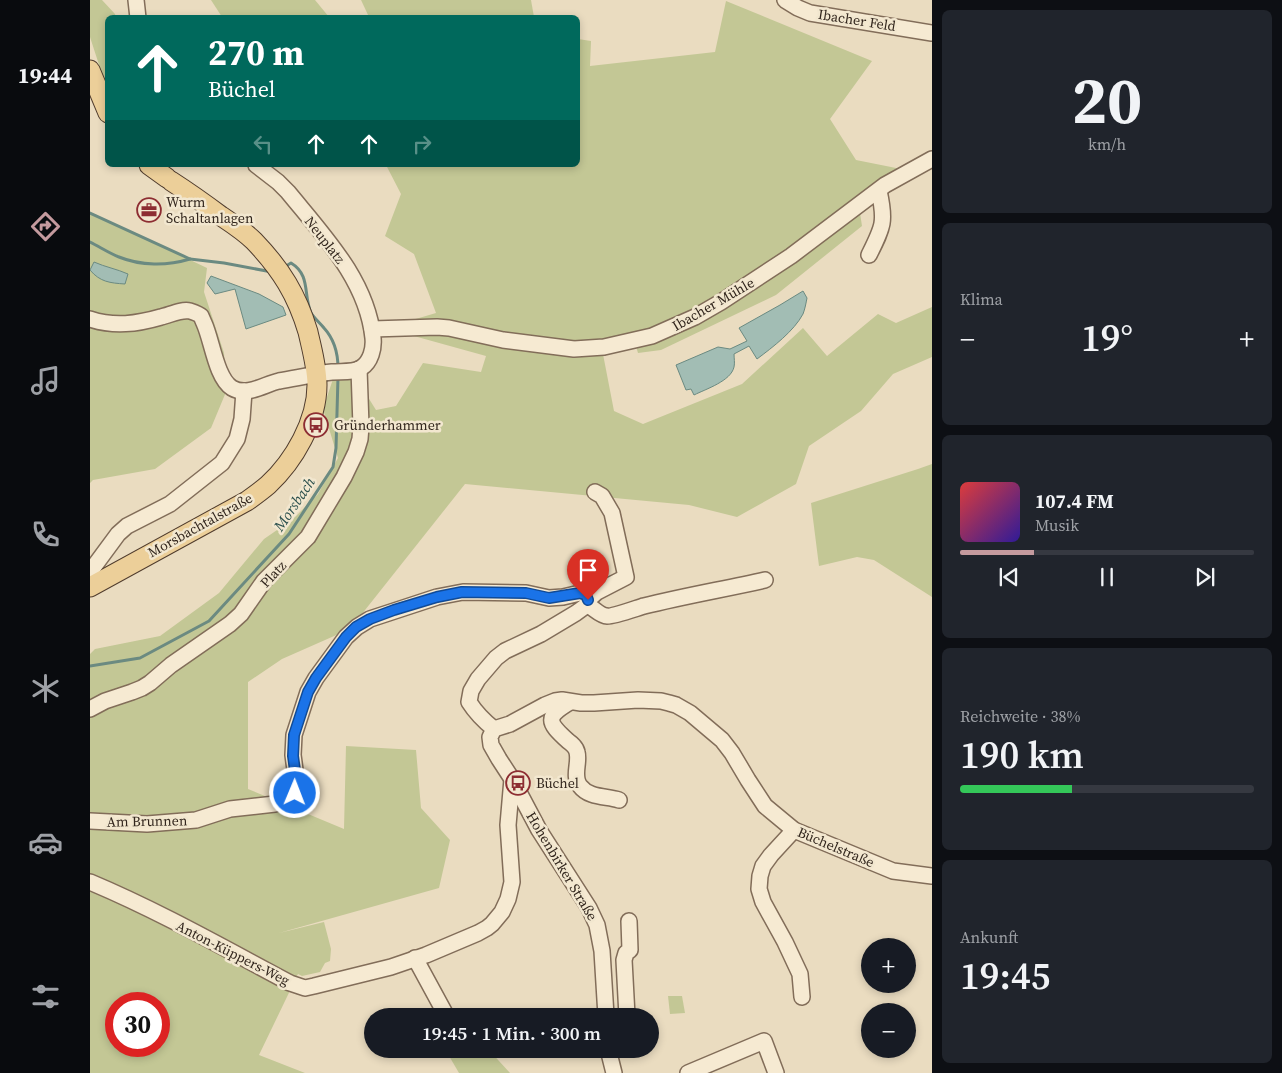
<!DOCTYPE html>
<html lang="de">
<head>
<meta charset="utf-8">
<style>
	:root { --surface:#171b24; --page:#20242c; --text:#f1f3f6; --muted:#9ea1a6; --line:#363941; --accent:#c49a9e }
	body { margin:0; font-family:"Source Serif 4",serif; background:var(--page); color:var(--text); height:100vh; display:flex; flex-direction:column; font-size:19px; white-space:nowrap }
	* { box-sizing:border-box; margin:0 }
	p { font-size:16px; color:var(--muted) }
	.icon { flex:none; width:28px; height:28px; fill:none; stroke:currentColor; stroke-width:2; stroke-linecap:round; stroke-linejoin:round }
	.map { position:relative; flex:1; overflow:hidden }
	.details { display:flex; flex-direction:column; gap:10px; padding:10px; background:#0d0f14; width:350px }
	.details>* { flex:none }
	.top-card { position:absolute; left:15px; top:15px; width:475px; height:152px; border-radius:8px; box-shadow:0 2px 8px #0003; background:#00695c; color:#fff; overflow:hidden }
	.buttons { position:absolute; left:771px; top:938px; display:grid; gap:10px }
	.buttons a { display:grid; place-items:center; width:55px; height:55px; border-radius:50%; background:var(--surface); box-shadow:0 2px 8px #0003; font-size:25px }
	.speed { position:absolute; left:15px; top:992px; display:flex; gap:10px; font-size:25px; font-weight:700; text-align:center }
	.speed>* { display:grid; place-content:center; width:65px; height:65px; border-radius:50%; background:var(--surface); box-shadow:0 2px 8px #0003; line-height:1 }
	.speed .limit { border:8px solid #d22; background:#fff; color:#111 }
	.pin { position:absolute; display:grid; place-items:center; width:42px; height:42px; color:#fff; margin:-51px -21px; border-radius:50% 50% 50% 0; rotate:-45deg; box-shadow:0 0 5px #0007 }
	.pin .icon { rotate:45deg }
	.me { position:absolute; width:55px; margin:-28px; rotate:1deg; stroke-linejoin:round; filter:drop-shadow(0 0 4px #0008) }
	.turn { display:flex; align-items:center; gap:18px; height:105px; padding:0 20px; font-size:22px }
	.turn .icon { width:65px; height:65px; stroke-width:2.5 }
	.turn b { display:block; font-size:35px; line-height:42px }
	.lanes { display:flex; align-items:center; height:48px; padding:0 20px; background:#0003; justify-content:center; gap:25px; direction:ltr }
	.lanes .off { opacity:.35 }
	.big { font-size:38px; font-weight:600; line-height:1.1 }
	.details .tile { flex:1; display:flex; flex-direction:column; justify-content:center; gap:8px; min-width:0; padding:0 18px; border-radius:8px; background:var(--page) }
	.details .dial { align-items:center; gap:0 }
	.dial b { font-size:65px; line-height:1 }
	.song { display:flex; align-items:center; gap:15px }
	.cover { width:60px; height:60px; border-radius:8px; background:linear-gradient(135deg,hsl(0 70% 55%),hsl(250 70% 35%)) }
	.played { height:5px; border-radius:2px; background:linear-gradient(90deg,var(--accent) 25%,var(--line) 25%) }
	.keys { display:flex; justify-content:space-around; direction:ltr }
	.heat { display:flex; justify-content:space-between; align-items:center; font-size:28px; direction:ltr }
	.charge { height:8px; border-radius:4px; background:linear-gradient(90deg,#34c759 38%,var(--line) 0) }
	.trip { position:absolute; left:274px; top:1008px; width:295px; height:50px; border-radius:25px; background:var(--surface); box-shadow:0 2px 8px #0003; font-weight:600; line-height:50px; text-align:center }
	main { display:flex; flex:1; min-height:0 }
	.tab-bar { display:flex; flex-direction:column; width:90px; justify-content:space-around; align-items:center; background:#090b0e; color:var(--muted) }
	.tab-bar .icon { width:35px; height:35px }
	.tab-bar .current { color:var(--accent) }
	.tab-bar b { font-size:22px; color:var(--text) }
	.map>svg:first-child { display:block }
</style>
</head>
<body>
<main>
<nav class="tab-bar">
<b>19:44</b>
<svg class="icon current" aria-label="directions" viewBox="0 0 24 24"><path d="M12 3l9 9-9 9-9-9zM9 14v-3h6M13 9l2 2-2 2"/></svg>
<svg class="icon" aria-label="music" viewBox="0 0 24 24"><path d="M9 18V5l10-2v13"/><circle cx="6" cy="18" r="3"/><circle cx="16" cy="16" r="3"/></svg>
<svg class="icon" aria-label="phone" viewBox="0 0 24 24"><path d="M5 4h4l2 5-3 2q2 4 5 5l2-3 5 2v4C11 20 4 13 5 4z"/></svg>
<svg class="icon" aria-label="climate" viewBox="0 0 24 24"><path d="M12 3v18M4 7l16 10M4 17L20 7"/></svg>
<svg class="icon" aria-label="car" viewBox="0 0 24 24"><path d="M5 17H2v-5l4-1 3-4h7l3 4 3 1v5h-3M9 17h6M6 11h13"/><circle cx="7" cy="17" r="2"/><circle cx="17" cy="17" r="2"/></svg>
<svg class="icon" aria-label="filters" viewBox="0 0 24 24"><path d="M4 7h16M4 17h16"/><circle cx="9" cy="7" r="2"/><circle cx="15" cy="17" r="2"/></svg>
</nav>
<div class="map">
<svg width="842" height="1073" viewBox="0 0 842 1073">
	<rect width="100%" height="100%" fill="#eadcc0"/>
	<g fill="#c3c795" fill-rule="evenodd">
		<path d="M0,0H12L25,14L26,17L18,18L17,86L11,71L0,37Z"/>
		<path d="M121,0H225L239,17H132Z"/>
		<path d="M271,0H441L444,17H279Z"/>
		<path d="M636,1L782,61L740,119L766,160L816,170L768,200L772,226L686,295L571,350L548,353L545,343L512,349L524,411L553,424L652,384L713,328L737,356L788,314L806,323L842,307V357L803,374L771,411L719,446L706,484L647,517L599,505L375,484L260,629L192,659L158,682V789L254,829L256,746L326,750L331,808L360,840L349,888L189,933L234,922L241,949L240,961L235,963L230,972L212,976L208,974L169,1055L215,1073H0V654L5,649L70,636L129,593L174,539L203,519L228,494L248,458L233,409L243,379L266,378L286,410L306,406L333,363L391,372L396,356L295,328L346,313L324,254L295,236L311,194L296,165H488V39L501,41L500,66L625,52ZM26,1004H69V1046H26Z"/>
		<path d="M0,212L117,268L114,292L134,353L136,392L121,428L65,469L3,480L0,483Z"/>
		<path d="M842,464V597L784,560L767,557L729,566L721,503L828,469Z"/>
		<path d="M578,996H592L595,1013L580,1014Z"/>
		<path d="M355,1049H398L420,1073H369Z"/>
	</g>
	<g fill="#a2bdb4" stroke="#6b8a81">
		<path d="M4,262C15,267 27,269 38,274L35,284C20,283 10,282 0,270Z"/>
		<path d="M121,276L169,294L193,307L196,315L156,329L145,289L125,294L117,283Z"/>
		<path d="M713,291L717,298C716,303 715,309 713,314C704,331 683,347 667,359L659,346L644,354C644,358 645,363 644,367C641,381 616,389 604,395L601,389L596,390L586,365L628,347L640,349L657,341L649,328L690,305Z"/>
	</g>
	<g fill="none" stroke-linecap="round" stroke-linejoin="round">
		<g stroke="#6b8a81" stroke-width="3">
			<path d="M0,213L100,259L134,263L182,272"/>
			<path d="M0,242C10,247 19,253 29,257C51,266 77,266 100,259"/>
			<path d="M196,266L201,263C221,275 213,295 221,313C224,318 230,323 234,328C244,339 248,353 248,368"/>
			<path d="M0,666L50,658L119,621L199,534L243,467L246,448L248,377"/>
		</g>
		<g stroke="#826d59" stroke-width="18">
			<g id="minor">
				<path d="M46,0L48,18"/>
				<path d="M695,0L708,8L720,13L842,33"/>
				<path d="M779,255C793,227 796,222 789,191"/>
				<path d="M0,319C24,327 47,324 71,317C80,315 91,309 100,311C103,312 109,314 111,316C112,318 113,321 114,323C122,340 126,378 142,388C157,397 175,384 189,381C207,378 224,374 242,372C251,371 263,373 271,368C281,362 284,348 283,338C277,280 233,235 198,192L188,182L166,165"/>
				<path d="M282,329L347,327L359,328L413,340L484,349L514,347L562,336L605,317L631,302L701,256L795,185L842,159"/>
				<path d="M0,572L28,534L37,526L80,504L132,463L147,439L152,419L154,391"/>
				<path d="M498,600L507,592L536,577L522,513L512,496L505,492"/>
				<path d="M497,605C503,607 510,616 517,616C522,617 547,608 554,606C594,596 635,589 675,580"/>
				<path d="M480,702C455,717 457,722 478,741C482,744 486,747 487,752C490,763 482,776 490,786C499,798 516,796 529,800"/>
				<path d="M0,709L15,701L42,692L52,688L60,683L81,665L140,624L151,614L174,581L218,537L254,477L266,452L270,439L271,426L269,369"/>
				<path d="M0,821L57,824L106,820L140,809L185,804L200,799L205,793L207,785L203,755L204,735L218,692L226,678L256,637L267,627L280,619L347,597L373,592L436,593L459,598L473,597L490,593L496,595L498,600L497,605L486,613L451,634L415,651L406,658L388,679L381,691L379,702C386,713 394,721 404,729"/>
				<path d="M704,830L681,855L673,866L670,876L669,889L673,902L695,942L710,974L712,997"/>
				<path d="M0,882C69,911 134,948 200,983L215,988L224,986L301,967L336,955L388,933L397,928L402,924L412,912L418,899L422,882L418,825L422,779"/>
				<path d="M325,958L356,1015"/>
				<path d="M516,1016L512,951L507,925L499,908L449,830L422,779L409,759L401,745L400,737L404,729L420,724L455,705L465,701L472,700L491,703H504L548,700L571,701L579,703L586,705L600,713L632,740L642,753L658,780L675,806L704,830L803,871L842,876"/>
				<path d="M537,1016L534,960L536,953L540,950L539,921"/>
				<path d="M518,1049L524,1073"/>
				<path d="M598,1073L674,1041L686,1073"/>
			</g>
		</g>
		<g stroke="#503c2d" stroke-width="21">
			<g id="major">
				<path d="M0,70L18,113"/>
				<path d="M59,165L77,178"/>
				<path d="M0,587L157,501C164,496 171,491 178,485C204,461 227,421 227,385C227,367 222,350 218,332C207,295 191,269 164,241C154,231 143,224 131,216C115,204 98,192 81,181"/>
			</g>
		</g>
		<use href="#minor" stroke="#f6ead2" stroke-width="15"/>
		<use href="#major" stroke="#eccf99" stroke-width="19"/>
	</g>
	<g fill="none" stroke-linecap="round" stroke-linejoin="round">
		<g stroke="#114b97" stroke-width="12">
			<path id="route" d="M205,793L207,785L203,756L204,735L218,692L226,678L256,637L266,627L280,619L304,610L347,597L372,592L436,593L459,598L490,593L496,595L498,600"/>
		</g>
		<use href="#route" stroke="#1a73e8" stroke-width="9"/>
	</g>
	<defs>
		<g id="office-ring" transform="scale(1.25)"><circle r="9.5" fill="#f2e7cf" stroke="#8d2d32" stroke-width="1.5"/><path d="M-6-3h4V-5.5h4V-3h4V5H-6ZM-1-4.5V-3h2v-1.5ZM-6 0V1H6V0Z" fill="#8d2d32"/></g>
		<g id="bus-ring" transform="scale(1.25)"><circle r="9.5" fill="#f2e7cf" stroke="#8d2d32" stroke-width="1.5"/><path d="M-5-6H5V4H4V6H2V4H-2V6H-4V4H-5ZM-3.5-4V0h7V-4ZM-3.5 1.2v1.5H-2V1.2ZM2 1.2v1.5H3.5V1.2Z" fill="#8d2d32"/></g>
	</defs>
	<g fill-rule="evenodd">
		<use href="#office-ring" x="59" y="210"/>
		<use href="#bus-ring" x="226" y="425"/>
		<use href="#bus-ring" x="428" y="783"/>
	</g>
	<g text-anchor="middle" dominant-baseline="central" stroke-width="5" stroke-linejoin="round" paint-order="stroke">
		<g font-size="14" fill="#32261d" stroke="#f2e7cf">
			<text transform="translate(767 20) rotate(9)">Ibacher Feld</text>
			<text transform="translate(235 240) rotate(52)">Neuplatz</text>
			<text transform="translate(623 304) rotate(-30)">Ibacher Mühle</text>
			<text transform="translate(110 525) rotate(-29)">Morsbachtalstraße</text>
			<text transform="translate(183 574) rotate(-47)">Platz</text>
			<text transform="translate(57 821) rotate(-1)">Am Brunnen</text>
			<text transform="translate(746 847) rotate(23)">Büchelstraße</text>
			<text transform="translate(472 866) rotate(59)">Hohenbirker Straße</text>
			<text transform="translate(143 953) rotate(27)">Anton-Küppers-Weg</text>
		</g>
		<g font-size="14" fill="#32261d" stroke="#f2e7cf" text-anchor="start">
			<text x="76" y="202">Wurm<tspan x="76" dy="16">Schaltanlagen</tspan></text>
			<text x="244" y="425">Gründerhammer</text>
			<text x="446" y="783">Büchel</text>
		</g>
		<g font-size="15" font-style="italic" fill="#2d514e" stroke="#f2e7cf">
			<text transform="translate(204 504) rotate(-56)">Morsbach</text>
		</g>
	</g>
</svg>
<div class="buttons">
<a>+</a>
<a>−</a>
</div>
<div class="speed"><div class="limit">30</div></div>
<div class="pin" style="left:498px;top:600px;background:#d93025"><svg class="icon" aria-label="arrive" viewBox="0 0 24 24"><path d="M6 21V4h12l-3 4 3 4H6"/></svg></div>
<svg class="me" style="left:205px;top:793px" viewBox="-20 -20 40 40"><circle r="17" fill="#1a73e8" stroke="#fff" stroke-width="3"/><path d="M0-11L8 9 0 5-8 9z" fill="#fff"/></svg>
<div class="trip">19:45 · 1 Min. · 300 m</div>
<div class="top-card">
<div class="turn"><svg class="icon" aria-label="ahead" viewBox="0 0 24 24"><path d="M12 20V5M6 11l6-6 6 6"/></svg><div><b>270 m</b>Büchel</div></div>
<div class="lanes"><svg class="icon off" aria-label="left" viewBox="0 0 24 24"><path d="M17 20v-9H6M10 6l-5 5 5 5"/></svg><svg class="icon" aria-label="ahead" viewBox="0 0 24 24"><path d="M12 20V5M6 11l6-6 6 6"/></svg><svg class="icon" aria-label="ahead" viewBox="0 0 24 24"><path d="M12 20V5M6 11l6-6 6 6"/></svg><svg class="icon off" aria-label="right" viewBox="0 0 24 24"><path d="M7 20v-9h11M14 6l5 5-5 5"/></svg></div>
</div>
</div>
<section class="details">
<div class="tile dial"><b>20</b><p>km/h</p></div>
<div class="tile"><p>Klima</p>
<div class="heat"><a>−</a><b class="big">19°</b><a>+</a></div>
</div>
<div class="tile">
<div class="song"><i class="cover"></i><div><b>107.4 FM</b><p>Musik</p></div></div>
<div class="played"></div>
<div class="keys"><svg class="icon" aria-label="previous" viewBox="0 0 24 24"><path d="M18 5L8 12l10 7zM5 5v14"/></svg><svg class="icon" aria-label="pause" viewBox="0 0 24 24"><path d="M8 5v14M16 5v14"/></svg><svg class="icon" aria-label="next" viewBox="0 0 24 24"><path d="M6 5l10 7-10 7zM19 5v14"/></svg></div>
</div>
<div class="tile"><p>Reichweite · 38%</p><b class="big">190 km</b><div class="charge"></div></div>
<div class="tile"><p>Ankunft</p><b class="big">19:45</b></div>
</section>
</main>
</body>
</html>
